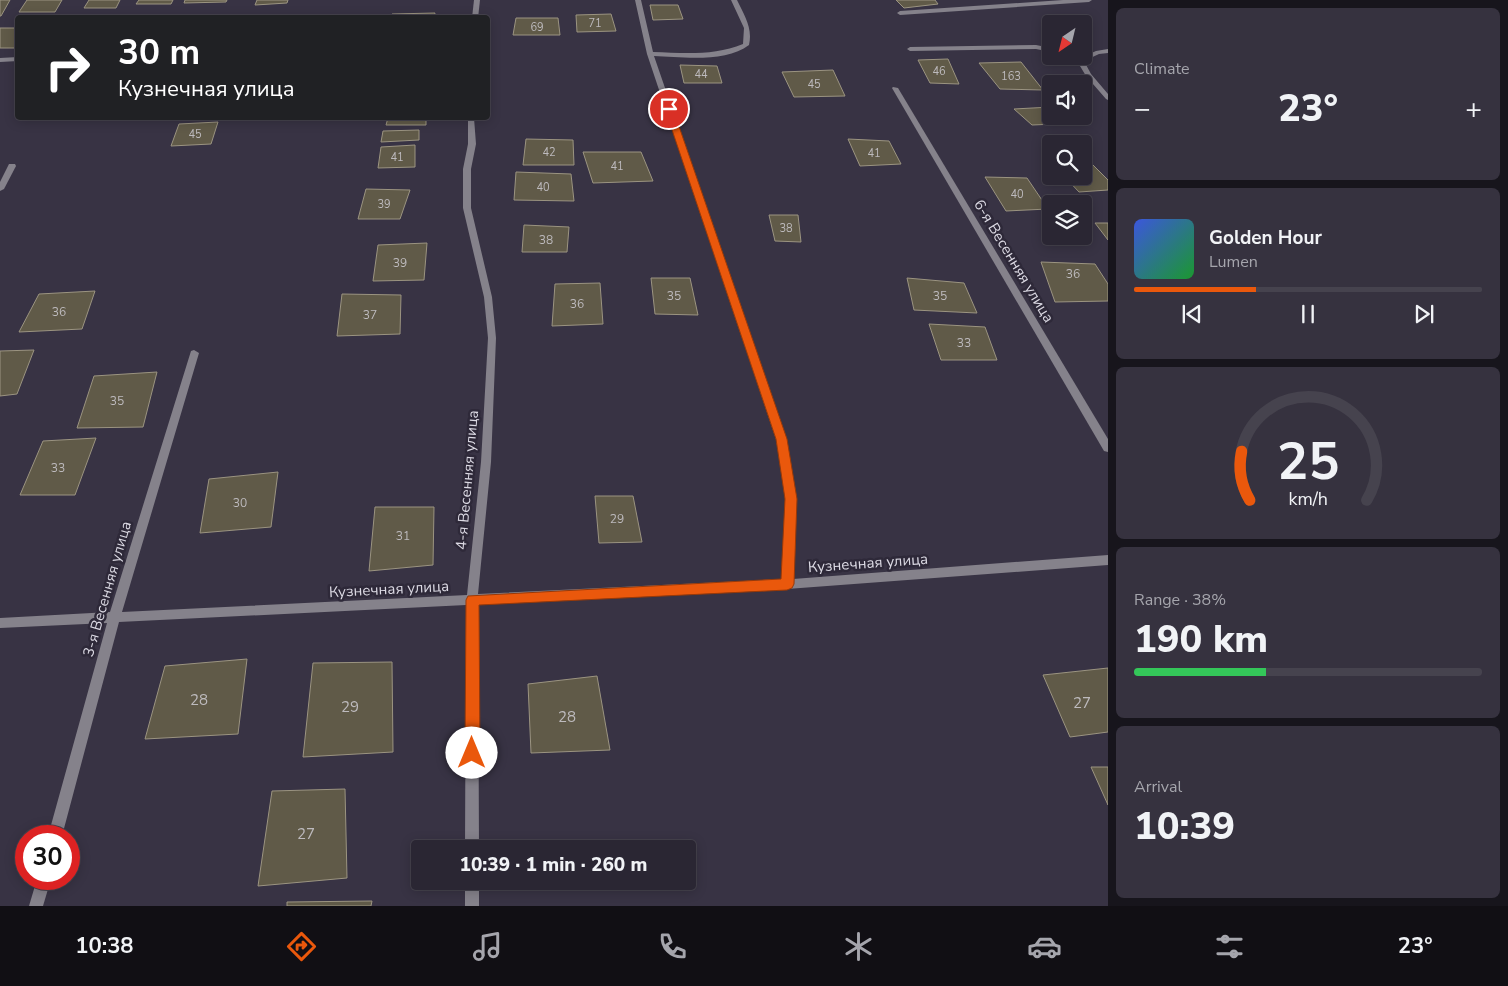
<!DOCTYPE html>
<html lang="en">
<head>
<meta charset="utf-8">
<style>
	:root { --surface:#2a2633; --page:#36323f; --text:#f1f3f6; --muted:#a5a5ac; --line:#46434e; --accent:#ea580c }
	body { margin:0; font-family:"Nunito Sans",sans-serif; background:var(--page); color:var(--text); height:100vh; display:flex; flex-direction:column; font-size:19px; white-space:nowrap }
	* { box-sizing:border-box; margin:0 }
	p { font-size:16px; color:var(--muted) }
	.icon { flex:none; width:28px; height:28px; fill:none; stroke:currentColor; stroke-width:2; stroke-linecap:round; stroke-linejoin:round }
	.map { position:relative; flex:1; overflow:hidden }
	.side { display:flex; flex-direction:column; gap:8px; padding:8px; background:#17151c; width:400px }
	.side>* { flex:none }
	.banner { position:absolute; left:15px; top:15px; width:475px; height:105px; border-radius:5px; box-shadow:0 2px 12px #0003,0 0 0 1px var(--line); background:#202124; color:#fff; overflow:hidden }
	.needle { width:32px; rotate:215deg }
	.fabs { position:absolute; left:1042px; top:15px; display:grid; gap:10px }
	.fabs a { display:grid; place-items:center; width:50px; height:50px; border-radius:5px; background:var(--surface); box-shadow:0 2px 12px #0003,0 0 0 1px var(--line); font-size:25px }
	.speed { position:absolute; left:15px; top:825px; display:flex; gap:10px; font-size:25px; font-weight:700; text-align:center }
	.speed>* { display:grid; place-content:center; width:65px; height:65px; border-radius:50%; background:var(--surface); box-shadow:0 2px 12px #0003,0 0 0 1px var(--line); line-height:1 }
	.speed .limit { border:8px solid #d22; background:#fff; color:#111 }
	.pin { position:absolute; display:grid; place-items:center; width:42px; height:42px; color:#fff; margin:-21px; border:2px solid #fff; border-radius:50%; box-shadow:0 1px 5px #0007 }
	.me { position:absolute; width:55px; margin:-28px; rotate:0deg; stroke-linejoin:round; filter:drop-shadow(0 0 4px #0008) }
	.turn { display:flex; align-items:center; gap:18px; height:105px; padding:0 20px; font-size:22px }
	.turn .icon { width:65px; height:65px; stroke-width:2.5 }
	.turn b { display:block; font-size:35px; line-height:42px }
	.big { font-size:38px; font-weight:800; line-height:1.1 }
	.side .card { flex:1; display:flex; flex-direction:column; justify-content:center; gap:8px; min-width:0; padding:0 18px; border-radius:8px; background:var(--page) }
	.side .dial { align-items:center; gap:0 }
	.dial svg { height:130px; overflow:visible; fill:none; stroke:var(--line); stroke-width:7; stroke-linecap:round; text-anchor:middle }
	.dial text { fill:var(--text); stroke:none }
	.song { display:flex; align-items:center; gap:15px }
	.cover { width:60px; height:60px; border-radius:8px; background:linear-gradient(135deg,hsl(230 70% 55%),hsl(130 70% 35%)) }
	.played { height:5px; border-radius:2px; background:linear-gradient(90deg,var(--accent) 35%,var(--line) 35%) }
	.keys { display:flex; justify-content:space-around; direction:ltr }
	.heat { display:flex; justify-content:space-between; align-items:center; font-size:28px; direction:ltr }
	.charge { height:8px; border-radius:4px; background:linear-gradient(90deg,#34c759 38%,var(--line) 0) }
	.trip { position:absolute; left:411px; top:840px; width:285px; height:50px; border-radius:5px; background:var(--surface); box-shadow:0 2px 12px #0003,0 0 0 1px var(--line); font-weight:800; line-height:50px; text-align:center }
	.dock { display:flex; height:80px; justify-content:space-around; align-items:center; background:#110f14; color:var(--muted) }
	.dock .icon { width:35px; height:35px }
	.dock .active { color:var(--accent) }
	.dock b { font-size:22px; color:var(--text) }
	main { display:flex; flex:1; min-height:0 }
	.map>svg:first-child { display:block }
</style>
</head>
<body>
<main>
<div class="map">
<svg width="1108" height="906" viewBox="0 0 1108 906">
	<rect width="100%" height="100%" fill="#383344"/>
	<g fill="#605a48" stroke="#9b9481">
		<path d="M0,0H10L1,16H0Z"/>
		<path d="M27,0H62L55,12H19Z"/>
		<path d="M89,0H120L116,8H84Z"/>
		<path d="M139,0H173L171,4H136Z"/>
		<path d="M185,0H227L226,2L184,3Z"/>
		<path d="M257,0H288L287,3L255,5Z"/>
		<path d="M896,0H935L938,4L904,8Z"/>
		<path d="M650,5H678L683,19L653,20Z"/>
		<path d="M435,13L434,18H392V14Z"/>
		<path d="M611,14L616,31L577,32L576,15Z"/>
		<path d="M516,18H558L560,35H513Z"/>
		<rect x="0" y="28" width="18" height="20"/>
		<path d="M948,59L959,84L930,83L918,60Z"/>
		<path d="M1021,62L1043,90L1000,89L979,63Z"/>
		<path d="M680,65L717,66L722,83H684Z"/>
		<path d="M833,70L845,96L794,97L782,72Z"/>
		<path d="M1051,107V116H1075L1080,123L1032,125L1014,109Z"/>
		<path d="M388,118H426V125H386Z"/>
		<path d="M218,122L211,144L171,146L179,124Z"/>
		<path d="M419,130V140L381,142L383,131Z"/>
		<path d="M526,139L573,140L574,165H523Z"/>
		<path d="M848,139L889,141L901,164L860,166Z"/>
		<path d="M415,145V167L378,168L381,147Z"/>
		<path d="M583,152H641L653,181L593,183Z"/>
		<path d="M1090,162L1108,180V190L1079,192L1064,176H1084V163Z"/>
		<path d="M516,172L571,174L574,201L514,200Z"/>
		<path d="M985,177L1027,178L1048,209L1006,211Z"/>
		<path d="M366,189L410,190L400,219H358Z"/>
		<path d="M769,215H798L801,242L775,241Z"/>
		<path d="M1095,223H1108V240Z"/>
		<path d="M524,225L569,227L567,252H522Z"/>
		<path d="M427,243L424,280L373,281L378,245Z"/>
		<path d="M1041,262L1095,264L1108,284V301L1055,302Z"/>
		<path d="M651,278H690L698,315L655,314Z"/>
		<path d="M907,278L964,283L977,313L914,310Z"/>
		<path d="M600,283L603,324L552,326L555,284Z"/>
		<path d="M95,291L82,329L19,332L39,294Z"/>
		<path d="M342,294L401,295L400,334L337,336Z"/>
		<path d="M929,324L985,327L997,360H941Z"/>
		<path d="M34,350L17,394L0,396V351Z"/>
		<path d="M157,372L143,427L77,428L94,376Z"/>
		<path d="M96,438L75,495H20L43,441Z"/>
		<path d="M278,472L271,527L200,533L209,479Z"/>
		<path d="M595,496H633L642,542L599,543Z"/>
		<path d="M375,507H434L433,565L369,571Z"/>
		<path d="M247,659L238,734L145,739L165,666Z"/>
		<path d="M392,662L393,752L303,757L313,663Z"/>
		<path d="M1108,668V732L1070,737L1043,675Z"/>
		<path d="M597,676L610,750L531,753L528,684Z"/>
		<path d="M1091,767H1108V805Z"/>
		<path d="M345,789L347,878L258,886L272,791Z"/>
		<path d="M372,901L371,906H287V902Z"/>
	</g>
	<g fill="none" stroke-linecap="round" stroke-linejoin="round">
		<g fill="#85828b" fill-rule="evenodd">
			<path d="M474,0H480L478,18H472Z"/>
			<path d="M635,0H641L653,52C684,53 714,56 743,44L744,28L731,0H737C744,15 753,28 749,45C726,63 682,57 654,56L786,439L796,499L793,579L1108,555V565L787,589L478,604L479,849H465L466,605L119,622L62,836H48L107,623L0,628V618L110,612L191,351L194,350L199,353L122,612L467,595L481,462L488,338L484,297L463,208V169L468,144V118H474L476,144L471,169V208L492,297L496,338L491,462L478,594L782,579L786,499L776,439L647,54Z"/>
			<path d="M1063,0H1092L1089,2L900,15L897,13L900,11Z"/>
			<path d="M1036,45L1051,48V52L1036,49L910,51L907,49L910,47Z"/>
			<path d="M1108,49V53L1099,54L1084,61L1091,74L1108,94V100L1106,99L1086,76L1077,61L1068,56L1080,58L1096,51Z"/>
			<path d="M18,57V61L0,62V58Z"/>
			<path d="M893,87L898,88L1108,439V452L1104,451L892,88Z"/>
			<path d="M9,164H15L16,166L4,189L0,191V182Z"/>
			<path d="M37,879H51L43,906H29Z"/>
			<rect x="465" y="881" width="14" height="25"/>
		</g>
	</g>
	<path fill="#ea580c" stroke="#983908" d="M666,107L673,109L787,439L797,499L794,584L792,588L787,590L479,605L480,753L477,758L472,760L467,758L465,753L466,600L468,596L781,579L785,499L776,439L665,109Z"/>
	<g text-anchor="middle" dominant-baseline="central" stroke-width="5" stroke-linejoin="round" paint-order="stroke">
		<g font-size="11" fill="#bdbabd">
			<text x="595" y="23">71</text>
			<text x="537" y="27">69</text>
			<text x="939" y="71">46</text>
			<text x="701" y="74">44</text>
			<text x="1011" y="76">163</text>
			<text x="814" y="84">45</text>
			<text x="195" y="134">45</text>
			<text x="549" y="152">42</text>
			<text x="874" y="153">41</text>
			<text x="397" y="157">41</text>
			<text x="617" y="166">41</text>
			<text x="543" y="187">40</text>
			<text x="1017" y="194">40</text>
			<text x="384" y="204">39</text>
			<text x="786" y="228">38</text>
		</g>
		<g font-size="12" fill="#bdbabd">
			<text x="546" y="240">38</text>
			<text x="400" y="263">39</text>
			<text x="1073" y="274">36</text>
			<text x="674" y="296">35</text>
			<text x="940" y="296">35</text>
			<text x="577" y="304">36</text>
			<text x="59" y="312">36</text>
			<text x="370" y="315">37</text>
			<text x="964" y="343">33</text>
			<text x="117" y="401">35</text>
			<text x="58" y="468">33</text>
			<text x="240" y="503">30</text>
			<text x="617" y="519">29</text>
			<text x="403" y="536">31</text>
		</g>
		<g font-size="15" fill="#dcdae4" stroke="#2e2939">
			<text transform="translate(1014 261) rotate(59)">6-я Весенняя улица</text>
			<text transform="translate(467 480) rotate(-85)">4-я Весенняя улица</text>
			<text transform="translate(868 563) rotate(-4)">Кузнечная улица</text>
			<text transform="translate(107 589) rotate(-74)">3-я Весенняя улица</text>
			<text transform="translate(389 589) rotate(-3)">Кузнечная улица</text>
		</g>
		<g font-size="15" fill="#bdbabd">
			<text x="199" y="700">28</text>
			<text x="1082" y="703">27</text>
			<text x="350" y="707">29</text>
			<text x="567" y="717">28</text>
			<text x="306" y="834">27</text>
		</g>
	</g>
</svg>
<div class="fabs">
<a><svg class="needle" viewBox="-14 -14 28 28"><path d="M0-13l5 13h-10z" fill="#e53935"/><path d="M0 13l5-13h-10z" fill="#a5a5ac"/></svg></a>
<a><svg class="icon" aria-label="sound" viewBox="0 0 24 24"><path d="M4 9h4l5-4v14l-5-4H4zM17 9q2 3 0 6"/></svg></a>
<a><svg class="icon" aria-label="search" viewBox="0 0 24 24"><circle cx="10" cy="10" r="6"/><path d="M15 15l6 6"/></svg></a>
<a><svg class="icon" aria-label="layers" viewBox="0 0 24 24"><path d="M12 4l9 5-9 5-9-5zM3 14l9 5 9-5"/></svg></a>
</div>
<div class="speed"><div class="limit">30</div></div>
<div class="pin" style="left:669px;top:109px;background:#d93025"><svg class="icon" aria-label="arrive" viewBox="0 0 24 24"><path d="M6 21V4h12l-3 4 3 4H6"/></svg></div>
<svg class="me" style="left:472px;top:753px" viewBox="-20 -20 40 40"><circle r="19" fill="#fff"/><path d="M0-13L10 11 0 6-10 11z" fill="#ea580c"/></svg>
<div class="trip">10:39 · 1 min · 260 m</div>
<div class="banner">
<div class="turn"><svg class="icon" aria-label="right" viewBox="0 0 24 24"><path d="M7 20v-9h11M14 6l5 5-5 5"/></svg><div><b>30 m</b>Кузнечная улица</div></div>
</div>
</div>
<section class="side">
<div class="card"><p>Climate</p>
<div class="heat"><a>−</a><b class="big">23°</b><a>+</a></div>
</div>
<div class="card">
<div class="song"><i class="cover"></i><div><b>Golden Hour</b><p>Lumen</p></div></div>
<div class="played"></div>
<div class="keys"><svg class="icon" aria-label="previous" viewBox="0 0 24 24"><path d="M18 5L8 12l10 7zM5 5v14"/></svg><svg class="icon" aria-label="pause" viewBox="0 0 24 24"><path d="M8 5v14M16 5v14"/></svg><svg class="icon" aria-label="next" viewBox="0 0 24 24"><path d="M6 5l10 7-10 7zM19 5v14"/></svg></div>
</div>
<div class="card dial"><svg viewBox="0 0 100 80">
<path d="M14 69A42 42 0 1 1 86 69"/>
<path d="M14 69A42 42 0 0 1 9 39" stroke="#ea580c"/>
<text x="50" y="56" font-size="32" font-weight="700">25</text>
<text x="50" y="72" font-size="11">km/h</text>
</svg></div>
<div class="card"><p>Range · 38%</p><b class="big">190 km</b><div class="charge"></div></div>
<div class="card"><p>Arrival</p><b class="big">10:39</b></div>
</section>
</main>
<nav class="dock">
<b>10:38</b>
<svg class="icon active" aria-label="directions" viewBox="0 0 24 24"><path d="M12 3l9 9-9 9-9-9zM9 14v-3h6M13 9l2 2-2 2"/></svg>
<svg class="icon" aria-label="music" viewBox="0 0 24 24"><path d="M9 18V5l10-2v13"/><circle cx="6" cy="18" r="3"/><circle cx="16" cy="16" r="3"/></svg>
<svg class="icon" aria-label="phone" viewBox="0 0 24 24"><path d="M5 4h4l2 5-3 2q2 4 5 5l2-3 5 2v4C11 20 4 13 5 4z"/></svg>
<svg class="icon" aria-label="climate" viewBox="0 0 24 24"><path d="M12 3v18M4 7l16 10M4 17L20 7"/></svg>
<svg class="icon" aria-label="car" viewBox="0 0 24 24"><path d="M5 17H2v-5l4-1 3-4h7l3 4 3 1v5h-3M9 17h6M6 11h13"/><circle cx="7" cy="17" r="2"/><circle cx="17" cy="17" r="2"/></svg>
<svg class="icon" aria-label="filters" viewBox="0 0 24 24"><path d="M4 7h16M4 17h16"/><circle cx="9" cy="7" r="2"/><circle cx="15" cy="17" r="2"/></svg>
<b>23°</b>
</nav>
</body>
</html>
